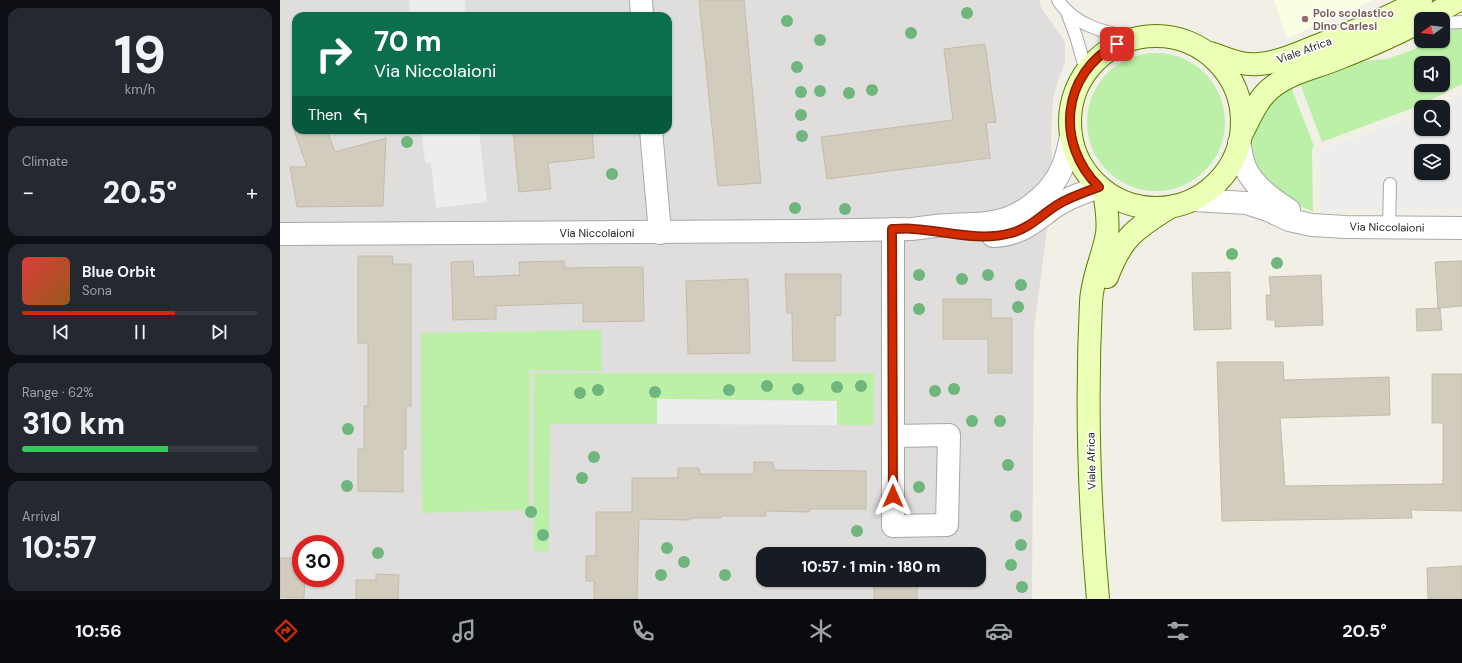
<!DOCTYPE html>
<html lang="en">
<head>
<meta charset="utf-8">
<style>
	:root { --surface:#171b24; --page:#242831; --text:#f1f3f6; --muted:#9ea1a6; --line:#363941; --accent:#d12c00 }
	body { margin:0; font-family:"DM Sans",sans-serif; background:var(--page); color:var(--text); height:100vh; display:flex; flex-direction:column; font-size:15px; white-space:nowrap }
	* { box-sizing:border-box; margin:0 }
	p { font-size:13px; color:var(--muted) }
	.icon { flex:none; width:22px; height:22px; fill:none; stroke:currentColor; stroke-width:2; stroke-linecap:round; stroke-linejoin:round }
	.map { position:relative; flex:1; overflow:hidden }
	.drawer { display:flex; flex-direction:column; gap:8px; padding:8px; background:#0d0f14; width:280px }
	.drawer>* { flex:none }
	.banner { position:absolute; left:12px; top:12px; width:380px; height:122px; border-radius:12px; box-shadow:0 1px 3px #0004; background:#0b6e4f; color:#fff; overflow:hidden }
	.needle { width:26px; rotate:255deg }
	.tools { position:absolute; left:1134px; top:12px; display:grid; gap:8px }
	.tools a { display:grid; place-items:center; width:36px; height:36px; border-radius:8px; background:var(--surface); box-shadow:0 1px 3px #0004; font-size:20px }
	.speed { position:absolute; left:12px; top:535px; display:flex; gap:8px; font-size:20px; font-weight:700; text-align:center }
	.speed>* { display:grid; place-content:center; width:52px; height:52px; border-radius:50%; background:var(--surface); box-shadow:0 1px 3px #0004; line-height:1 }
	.speed .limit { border:6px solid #d22; background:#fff; color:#111 }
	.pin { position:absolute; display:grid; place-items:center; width:34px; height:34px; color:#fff; margin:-17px; border-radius:8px; box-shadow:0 2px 6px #0006 }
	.me { position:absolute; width:44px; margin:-22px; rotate:0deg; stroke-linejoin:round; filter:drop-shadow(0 0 3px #0008) }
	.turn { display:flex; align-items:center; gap:14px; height:84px; padding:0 16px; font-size:18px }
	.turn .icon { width:52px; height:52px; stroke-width:2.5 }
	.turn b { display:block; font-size:28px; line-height:34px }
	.then { display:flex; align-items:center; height:38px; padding:0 16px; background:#0003; gap:8px; font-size:15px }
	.big { font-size:30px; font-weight:800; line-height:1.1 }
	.drawer .card { flex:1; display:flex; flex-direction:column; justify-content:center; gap:6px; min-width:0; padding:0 14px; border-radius:12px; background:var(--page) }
	.drawer .dial { align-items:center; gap:0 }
	.dial b { font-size:52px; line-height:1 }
	.song { display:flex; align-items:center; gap:12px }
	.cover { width:48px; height:48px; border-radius:6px; background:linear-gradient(135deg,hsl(0 70% 55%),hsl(30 70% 35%)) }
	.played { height:4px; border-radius:2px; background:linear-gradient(90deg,var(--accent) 65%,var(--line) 65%) }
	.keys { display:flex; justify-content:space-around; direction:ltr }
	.heat { display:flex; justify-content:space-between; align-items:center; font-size:22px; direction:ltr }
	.charge { height:6px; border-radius:3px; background:linear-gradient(90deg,#34c759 62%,var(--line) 0) }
	.trip { position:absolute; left:476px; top:547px; width:230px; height:40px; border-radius:12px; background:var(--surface); box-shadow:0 1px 3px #0004; font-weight:800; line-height:40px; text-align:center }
	.dock { display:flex; height:64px; justify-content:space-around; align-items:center; background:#090b0e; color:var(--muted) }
	.dock .icon { width:28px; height:28px }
	.dock .active { color:var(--accent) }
	.dock b { font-size:18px; color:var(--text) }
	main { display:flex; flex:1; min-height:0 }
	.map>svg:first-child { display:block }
</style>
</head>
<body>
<main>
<section class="drawer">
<div class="card dial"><b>19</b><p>km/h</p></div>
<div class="card"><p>Climate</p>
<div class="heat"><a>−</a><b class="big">20.5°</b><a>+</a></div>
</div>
<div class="card">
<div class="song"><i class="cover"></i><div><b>Blue Orbit</b><p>Sona</p></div></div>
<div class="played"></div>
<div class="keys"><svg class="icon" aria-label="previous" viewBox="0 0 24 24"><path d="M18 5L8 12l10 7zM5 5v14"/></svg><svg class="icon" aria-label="pause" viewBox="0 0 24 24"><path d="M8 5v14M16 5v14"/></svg><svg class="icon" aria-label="next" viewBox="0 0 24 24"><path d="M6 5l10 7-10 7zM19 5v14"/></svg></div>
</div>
<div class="card"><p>Range · 62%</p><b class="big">310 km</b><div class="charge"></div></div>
<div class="card"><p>Arrival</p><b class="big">10:57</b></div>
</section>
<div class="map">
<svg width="1182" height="599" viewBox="0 0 1182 599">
	<rect width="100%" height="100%" fill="#f2f0e6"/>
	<path fill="#dfdedd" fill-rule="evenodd" d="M0,0H759L762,9L785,42V64L778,80L773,99L771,139L773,183L754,329L752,599H0ZM16,16H388V130H16ZM21,544H55V578H21ZM483,554H699V580H483Z"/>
	<path fill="#f9ffe2" d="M994,0H1094L1007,38Z"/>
	<g fill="#bcf0a8" fill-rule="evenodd">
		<path d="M1177,28L1182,29V84L1141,105L1042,142L1019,81L1076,62L1107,59L1132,50L1149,41H1163V34ZM1141,63H1163V85H1141Z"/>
		<circle cx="876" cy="122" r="69"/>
		<path d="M1010,84L1034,146L1032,150L1033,212L1012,202L986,180L973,160L971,148L975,131L993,96Z"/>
		<path d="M321,330L322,371L250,370L249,510L142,513L141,333Z"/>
		<path d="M253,373H594V425H557V401L377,399V424H270L269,552L254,551Z"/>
	</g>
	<g fill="#ededed" fill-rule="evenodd">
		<path d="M129,0H185L186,16H130Z"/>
		<path d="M1182,94V209L1041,210V150L1141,115V129H1163V107H1157ZM1141,151H1163V173H1141Z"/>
		<path d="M141,130H199L207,202L156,208L151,163L145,162Z"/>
		<path d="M377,399L557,401V425L377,424Z"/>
	</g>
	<g fill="#d2ccbf" stroke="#c5bba7">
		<path d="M419,0H464L481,183L438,186Z"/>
		<path d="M705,44L716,122L706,123L710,158L547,179L541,137L673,120L664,49Z"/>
		<path d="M14,130H47L55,152L106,138L103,206L17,207L10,167H27Z"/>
		<path d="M233,130H312L314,158L268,163L271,189L239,192Z"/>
		<path d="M78,256H112L113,264H131V406H126V449H123V492L78,491V449H84V406H88V343H78Z"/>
		<path d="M193,261L194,277L240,275L239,262L284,261L285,268L363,267L364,321L303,322V303L216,306V319L173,320L171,262Z"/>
		<path d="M1182,261V306L1158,308L1155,262Z"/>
		<path d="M950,272L951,329L914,330L912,273Z"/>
		<path d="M505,274H561V315L555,316V361H513L512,313H507Z"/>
		<path d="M1041,275L1043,325L995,327V320H987L986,295H991L989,277Z"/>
		<path d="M468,279L470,353L408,354L406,281Z"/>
		<path d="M663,299H711V318H732V373H708V339H663Z"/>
		<path d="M1160,308L1162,330L1137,331L1136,309Z"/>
		<path d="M937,362H1003L1004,380L1109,377L1110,415L1000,418L1005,486L1163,484V423H1152V374H1182V511L1131,510L1132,518L942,521Z"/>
		<path d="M474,462H493L494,470L586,471V509H530L529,512L486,511V516H441V518H410V520L359,519L357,599H314V581H306V556H316V512H352V478H398V468H419L420,474H474Z"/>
		<path d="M0,558H21V578H25L24,598L0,597Z"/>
		<path d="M1182,566V599H1148L1147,568Z"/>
		<path d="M96,574L119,575L118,599H76V580H96Z"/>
		<rect x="594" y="580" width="43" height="19"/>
	</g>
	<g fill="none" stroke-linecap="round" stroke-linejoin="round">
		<g stroke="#a8a8a8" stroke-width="14">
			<g id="lane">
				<path d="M778,0C794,26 827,33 855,38"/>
				<path d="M787,12L796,36L806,71"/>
				<path d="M1163,23L1182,22"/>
				<path d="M1109,228L1110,184"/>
			</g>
		</g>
		<g stroke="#a8a8a8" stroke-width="24">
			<g id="street">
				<path d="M361,0L362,16"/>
				<path d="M371,130L380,233"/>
				<path d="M959,143C961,151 962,160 965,167C973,186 993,200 1009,210"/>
				<path d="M913,200L967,203L988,210L1009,220L1032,225L1066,227L1182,228"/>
				<path d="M613,229V526L667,525L669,435L614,436"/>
				<path d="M0,234C174,234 348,233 522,231C559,230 595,230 632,229C644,228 657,225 669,225C689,224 709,225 728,218C750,210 773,190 782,168C787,157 789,147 791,135"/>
				<path d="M713,236C742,235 754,221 776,206C789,197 805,192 819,187"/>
			</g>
		</g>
		<g stroke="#567f00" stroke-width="24">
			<g id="secondary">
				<path d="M1145,19L1179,0"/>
				<circle cx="876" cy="122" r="86"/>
				<path d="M930,53C946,58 962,66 978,64C997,63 1016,54 1034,47C1070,33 1106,19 1141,0"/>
				<path d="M962,133C970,118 977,100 990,89C1008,73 1035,68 1057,59C1085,48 1114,36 1141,21"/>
				<path d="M827,277C842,237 855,229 890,207"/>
				<path d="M818,599C809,501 806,401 811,302C812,278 823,257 827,234C829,220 826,205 824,191"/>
			</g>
		</g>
		<use href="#lane" stroke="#fff" stroke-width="12"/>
		<use href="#street" stroke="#fff" stroke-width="22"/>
		<use href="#secondary" stroke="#ecffb7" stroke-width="22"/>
	</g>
	<g fill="#6eb67e">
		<circle cx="687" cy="13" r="6"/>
		<circle cx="507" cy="21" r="6"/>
		<circle cx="631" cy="33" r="6"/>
		<circle cx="540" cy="40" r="6"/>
		<circle cx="517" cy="67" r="6"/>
		<circle cx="592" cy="90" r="6"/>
		<circle cx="540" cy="91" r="6"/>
		<circle cx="521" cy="92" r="6"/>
		<circle cx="569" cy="93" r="6"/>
		<circle cx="521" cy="115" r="6"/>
		<circle cx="522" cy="136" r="6"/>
		<circle cx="127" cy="142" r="6"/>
		<circle cx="332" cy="174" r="6"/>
		<circle cx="515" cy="208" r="6"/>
		<circle cx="565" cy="209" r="6"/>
		<circle cx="952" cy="254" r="6"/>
		<circle cx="997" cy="263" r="6"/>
		<circle cx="639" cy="275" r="6"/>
		<circle cx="708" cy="275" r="6"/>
		<circle cx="682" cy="279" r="6"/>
		<circle cx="741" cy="285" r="6"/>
		<circle cx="738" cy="307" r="6"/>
		<circle cx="639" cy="309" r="6"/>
		<circle cx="487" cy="386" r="6"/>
		<circle cx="581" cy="386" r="6"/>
		<circle cx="557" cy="387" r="6"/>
		<circle cx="518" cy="389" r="6"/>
		<circle cx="674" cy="389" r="6"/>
		<circle cx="318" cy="390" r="6"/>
		<circle cx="449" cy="390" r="6"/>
		<circle cx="655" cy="391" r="6"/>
		<circle cx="375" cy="392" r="6"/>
		<circle cx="300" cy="393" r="6"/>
		<circle cx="692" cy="421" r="6"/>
		<circle cx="720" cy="421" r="6"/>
		<circle cx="68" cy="429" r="6"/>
		<circle cx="314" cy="457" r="6"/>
		<circle cx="728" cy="465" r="6"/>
		<circle cx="302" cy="478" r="6"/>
		<circle cx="67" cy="486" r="6"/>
		<circle cx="639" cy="487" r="6"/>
		<circle cx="251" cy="512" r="6"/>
		<circle cx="736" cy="516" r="6"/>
		<circle cx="577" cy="531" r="6"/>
		<circle cx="263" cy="535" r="6"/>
		<circle cx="741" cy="545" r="6"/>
		<circle cx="387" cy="548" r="6"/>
		<circle cx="98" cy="553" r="6"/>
		<circle cx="404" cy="562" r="6"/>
		<circle cx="731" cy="565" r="6"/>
		<circle cx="381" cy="575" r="6"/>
		<circle cx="445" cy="575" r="6"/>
		<circle cx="742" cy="587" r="6"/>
	</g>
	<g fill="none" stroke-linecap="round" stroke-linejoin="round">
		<g stroke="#881d00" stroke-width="10">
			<path id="route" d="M613,496L612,229C620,229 627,228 634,229C666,231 699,242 731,233C750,228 761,215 777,205C790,197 805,192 819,187C775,144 781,74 837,44"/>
		</g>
		<use href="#route" stroke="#d12c00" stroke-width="7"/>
	</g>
	<circle fill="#8d6e63" stroke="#fff" stroke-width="1.5" cx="1025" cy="19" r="4"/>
	<g text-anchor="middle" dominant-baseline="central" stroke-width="3" stroke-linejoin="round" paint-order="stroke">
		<g font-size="11" font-weight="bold" fill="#785e54" stroke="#fff" text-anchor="start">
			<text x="1033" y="13">Polo scolastico<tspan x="1033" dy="13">Dino Carlesi</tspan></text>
		</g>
		<g font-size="11" fill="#212121" stroke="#fff">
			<text transform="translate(1024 50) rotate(-20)">Viale Africa</text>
			<text transform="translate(1107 227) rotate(1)">Via Niccolaioni</text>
			<text x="317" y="233">Via Niccolaioni</text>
			<text transform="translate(811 461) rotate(-91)">Viale Africa</text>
		</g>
	</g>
</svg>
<div class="tools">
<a><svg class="needle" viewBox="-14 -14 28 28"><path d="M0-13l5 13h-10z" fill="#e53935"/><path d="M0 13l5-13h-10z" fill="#9ea1a6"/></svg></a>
<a><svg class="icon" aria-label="sound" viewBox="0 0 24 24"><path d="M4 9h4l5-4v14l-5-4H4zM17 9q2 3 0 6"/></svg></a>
<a><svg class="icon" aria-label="search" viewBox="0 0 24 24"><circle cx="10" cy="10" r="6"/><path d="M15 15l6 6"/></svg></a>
<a><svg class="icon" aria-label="layers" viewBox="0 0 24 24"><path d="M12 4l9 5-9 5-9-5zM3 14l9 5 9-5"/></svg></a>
</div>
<div class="speed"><div class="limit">30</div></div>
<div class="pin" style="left:837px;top:44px;background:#d93025"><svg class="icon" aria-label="arrive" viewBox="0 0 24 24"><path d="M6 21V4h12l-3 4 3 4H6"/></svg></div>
<svg class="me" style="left:613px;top:496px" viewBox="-20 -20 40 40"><path d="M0-17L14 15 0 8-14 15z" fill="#d12c00" stroke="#fff" stroke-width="4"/></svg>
<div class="trip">10:57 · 1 min · 180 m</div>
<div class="banner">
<div class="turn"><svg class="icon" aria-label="right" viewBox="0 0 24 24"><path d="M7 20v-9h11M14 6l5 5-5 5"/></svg><div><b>70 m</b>Via Niccolaioni</div></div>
<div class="then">Then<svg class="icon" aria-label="left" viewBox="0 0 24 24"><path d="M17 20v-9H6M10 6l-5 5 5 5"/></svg></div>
</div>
</div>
</main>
<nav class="dock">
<b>10:56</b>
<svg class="icon active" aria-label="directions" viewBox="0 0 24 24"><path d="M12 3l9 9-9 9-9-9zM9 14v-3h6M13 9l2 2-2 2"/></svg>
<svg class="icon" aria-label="music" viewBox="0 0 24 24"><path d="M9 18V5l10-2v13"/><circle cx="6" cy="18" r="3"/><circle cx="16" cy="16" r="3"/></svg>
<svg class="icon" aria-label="phone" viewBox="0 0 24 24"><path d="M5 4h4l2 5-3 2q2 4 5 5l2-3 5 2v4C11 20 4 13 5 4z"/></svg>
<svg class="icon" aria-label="climate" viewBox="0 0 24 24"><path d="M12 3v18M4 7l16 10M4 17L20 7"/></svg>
<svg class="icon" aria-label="car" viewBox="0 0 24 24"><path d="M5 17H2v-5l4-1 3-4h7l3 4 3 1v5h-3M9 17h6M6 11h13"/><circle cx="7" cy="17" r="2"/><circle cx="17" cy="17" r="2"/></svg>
<svg class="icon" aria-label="filters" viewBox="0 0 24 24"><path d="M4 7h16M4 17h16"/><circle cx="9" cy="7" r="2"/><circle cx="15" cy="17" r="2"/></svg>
<b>20.5°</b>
</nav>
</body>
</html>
